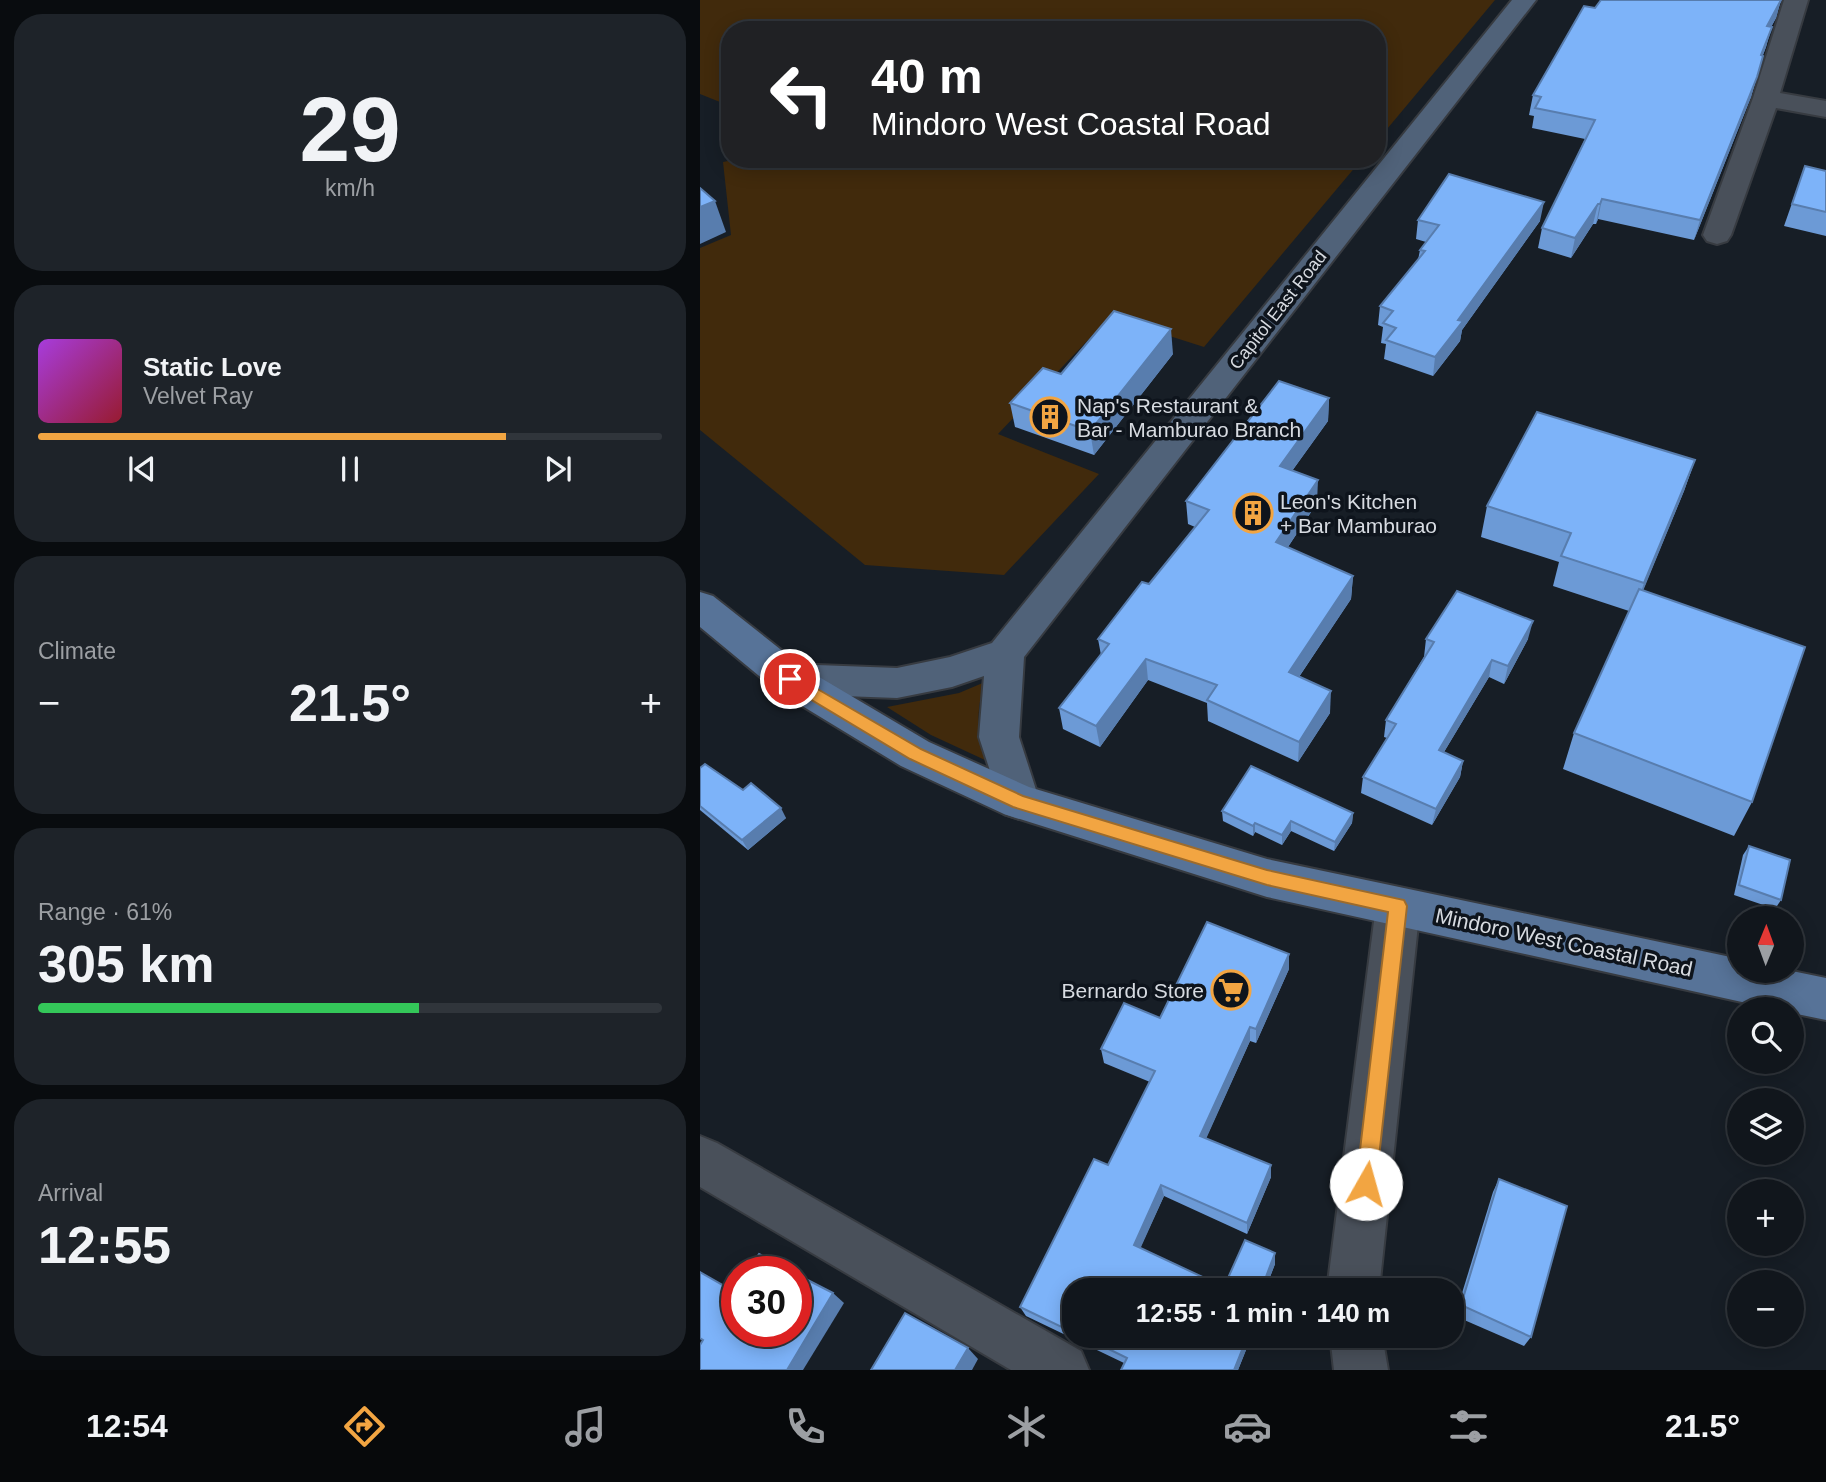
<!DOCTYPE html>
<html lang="en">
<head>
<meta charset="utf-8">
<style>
	:root { --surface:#11161c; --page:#1e2329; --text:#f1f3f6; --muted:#9c9fa3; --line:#30353b; --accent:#f2a542 }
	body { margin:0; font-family:Helvetica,sans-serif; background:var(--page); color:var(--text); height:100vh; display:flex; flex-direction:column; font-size:26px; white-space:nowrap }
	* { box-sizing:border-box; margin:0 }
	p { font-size:23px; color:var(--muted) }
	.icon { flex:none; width:38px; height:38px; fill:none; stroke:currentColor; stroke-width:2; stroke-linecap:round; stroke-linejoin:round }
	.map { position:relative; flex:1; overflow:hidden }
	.drawer { display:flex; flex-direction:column; gap:14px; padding:14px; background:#090c0f; width:700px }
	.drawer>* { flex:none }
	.guide { position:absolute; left:21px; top:21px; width:665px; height:147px; border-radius:28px; box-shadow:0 4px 18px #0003,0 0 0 2px var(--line); background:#202124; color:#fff; overflow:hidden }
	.needle { width:46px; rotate:1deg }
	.fabs { position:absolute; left:1027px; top:906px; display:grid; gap:14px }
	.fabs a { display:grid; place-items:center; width:77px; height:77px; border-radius:50%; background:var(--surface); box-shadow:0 4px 18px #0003,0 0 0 2px var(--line); font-size:35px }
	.speed { position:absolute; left:21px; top:1256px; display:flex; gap:14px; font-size:35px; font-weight:700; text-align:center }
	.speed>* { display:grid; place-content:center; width:91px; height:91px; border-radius:50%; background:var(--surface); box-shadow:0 4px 18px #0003,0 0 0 2px var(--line); line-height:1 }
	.speed .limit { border:10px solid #d22; background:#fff; color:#111 }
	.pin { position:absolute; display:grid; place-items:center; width:60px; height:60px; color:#fff; margin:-30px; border:4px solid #fff; border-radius:50%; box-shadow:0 2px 7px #0007 }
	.me { position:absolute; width:77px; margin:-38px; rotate:7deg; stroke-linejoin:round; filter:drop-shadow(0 0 5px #0008) }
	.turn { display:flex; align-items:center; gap:24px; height:147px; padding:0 35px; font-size:32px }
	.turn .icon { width:91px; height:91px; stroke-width:2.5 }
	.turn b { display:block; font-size:49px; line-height:60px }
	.big { font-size:52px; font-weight:800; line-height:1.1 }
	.drawer .tile { flex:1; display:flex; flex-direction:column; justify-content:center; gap:10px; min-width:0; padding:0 24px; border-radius:28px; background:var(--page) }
	.drawer .dial { align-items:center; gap:0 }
	.dial b { font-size:91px; line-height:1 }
	.song { display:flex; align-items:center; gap:21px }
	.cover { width:84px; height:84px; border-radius:10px; background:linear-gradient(135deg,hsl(280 70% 55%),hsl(350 70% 35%)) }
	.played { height:7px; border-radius:4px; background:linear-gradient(90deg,var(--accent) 75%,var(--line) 75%) }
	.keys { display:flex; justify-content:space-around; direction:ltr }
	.heat { display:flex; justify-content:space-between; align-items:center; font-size:38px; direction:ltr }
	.charge { height:10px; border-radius:5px; background:linear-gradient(90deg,#34c759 61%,var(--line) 0) }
	.trip { position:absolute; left:362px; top:1278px; width:402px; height:70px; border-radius:28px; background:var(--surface); box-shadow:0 4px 18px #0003,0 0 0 2px var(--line); font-weight:800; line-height:70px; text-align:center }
	.dock { display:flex; height:112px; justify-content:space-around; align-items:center; background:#07090b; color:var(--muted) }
	.dock .icon { width:49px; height:49px }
	.dock .selected { color:var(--accent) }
	.dock b { font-size:32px; color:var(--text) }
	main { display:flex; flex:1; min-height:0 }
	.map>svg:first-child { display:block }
</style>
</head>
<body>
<main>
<section class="drawer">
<div class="tile dial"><b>29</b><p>km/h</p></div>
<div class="tile">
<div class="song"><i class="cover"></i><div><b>Static Love</b><p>Velvet Ray</p></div></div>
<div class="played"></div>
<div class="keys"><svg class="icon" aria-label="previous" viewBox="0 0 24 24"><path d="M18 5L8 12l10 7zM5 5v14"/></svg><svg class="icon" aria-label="pause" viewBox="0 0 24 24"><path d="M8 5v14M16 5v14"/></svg><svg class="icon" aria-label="next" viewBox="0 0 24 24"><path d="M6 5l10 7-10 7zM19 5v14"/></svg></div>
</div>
<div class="tile"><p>Climate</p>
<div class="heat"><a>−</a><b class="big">21.5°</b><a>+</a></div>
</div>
<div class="tile"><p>Range · 61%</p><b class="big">305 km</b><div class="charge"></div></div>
<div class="tile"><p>Arrival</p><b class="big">12:55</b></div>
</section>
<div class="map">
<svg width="1126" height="1370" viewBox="0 0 1126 1370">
	<rect width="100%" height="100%" fill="#171e26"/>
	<g fill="#412a0c">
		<path d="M0,0H795L677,141V30H30V106L0,94Z"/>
		<path d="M38,159H662L504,347L410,317L298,434L399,474L304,575L165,565L0,430V248L31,235L23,162Z"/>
		<path d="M285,682C275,713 278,729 285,760L231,735L187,707L259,693Z"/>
	</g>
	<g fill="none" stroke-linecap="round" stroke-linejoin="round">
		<g stroke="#373b41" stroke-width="4">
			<g id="street">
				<path d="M1084,0H1108L1080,93L1126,101V117L1076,108L1031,235L1027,241L1017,244L1007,241L1003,235L1053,98Z"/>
				<path d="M698,887L713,892L720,906L679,1290H627L676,906L683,892Z"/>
				<path d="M0,1136L17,1143L381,1351L389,1370H311L0,1187Z"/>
				<path d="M630,1335H682L688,1370H634Z"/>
			</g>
		</g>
		<g stroke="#373b41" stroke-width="4">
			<path id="secondary" d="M812,0H836L324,657L319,737L340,802L334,814L319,819L304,814L279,737L284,676L252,687L197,698L90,694L76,690L71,679L76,668L90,664L197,668L250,657L292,643Z"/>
		</g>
		<g stroke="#373b41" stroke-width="4">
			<path id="primary" d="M0,592L13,596L104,668L229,742L329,787L567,859L1040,959V971H1092L1126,978V1020L1092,1013V1010H1078L567,897L304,814L201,766L76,690L0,627Z"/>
		</g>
		<use href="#street" fill="#49505a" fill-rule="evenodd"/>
		<use href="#secondary" fill="#506279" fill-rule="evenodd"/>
		<use href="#primary" fill="#577398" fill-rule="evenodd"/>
	</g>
	<g fill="#6c9ad6">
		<path d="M1081,0L1076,18L1071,27L1066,47L1063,55L1051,97L994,240L898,219L896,224H893L871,258L838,248L842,228L885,139L832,128L834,116L829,115L833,95L895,8Z"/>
		<path d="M1105,166L1126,171V236L1084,226Z"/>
		<path d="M718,220L840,221L762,330L760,341L733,376L684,359L686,344L681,343L683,327L678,325L680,306L718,260L720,250L726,242L716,239Z"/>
		<path d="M473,354L394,455L315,427L310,403L361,374Z"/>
		<path d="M629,398L628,421L592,471L617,503L588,547L653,576L651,599L599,677L630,713L598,762L508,721L507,703L448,680L400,747L363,729L359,708L401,655L398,639L449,584L495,527L488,524L486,501Z"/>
		<path d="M995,460L984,491L943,590L1052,802L1034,836L863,769L874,733L929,611L853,586L859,562L781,537L787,506Z"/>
		<path d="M726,639H828L804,684L789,677L744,752L763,761L760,777L732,825L661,793L663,777L687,738L684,737L686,720L724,657Z"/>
		<path d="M0,768L43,790L86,818L48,850L0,810Z"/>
		<path d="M522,811L653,813L652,823L634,851L591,831L582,845L555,832L553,836L523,821Z"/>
		<path d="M1049,846L1081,900L1075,909L1034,895L1043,855Z"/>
		<path d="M589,969L556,1043L550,1041L506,1138L571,1177L547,1234L464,1196L440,1248L524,1287L575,1253V1264L565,1290H374V1335H552L538,1370H421L424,1363L326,1316L320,1307L408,1165L450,1082L404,1063L401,1049L460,1018Z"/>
		<path d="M799,1179L831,1337L824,1346L755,1316L793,1192Z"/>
	</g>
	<g fill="#587dae">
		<path d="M1081,0L1076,18L1061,46L1067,26Z"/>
		<path d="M1072,27L1066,47L1055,75L1061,55Z"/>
		<path d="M1063,56L1051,97L994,240L1000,220Z"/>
		<path d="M902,199L898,219L896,224L900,204Z"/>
		<path d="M15,201L26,232L0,244V207Z"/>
		<path d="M844,202L840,221L762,330L760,341L733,376L735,357L758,320Z"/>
		<path d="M898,204L893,224L871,258L875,238Z"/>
		<path d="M471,329L473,354L394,455L390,431Z"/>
		<path d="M629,398L628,421L579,489L580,466Z"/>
		<path d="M995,460L984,491L934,613L944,583Z"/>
		<path d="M618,480L617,503L576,565V542Z"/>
		<path d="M653,576L651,599L588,693L589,672Z"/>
		<path d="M833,621L828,639L804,684L808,666Z"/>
		<path d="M446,659L448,680L400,747L396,726Z"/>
		<path d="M792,660L789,677L735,767L739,750Z"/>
		<path d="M631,691L630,713L598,762L599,742Z"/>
		<path d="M763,761L760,777L732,825L736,809Z"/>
		<path d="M81,808L86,818L48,850L42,840Z"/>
		<path d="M653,813L652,823L634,851L635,842Z"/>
		<path d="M591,821V831L582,845V835Z"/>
		<path d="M555,823V832L553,836V826Z"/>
		<path d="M589,954V969L556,1043V1029Z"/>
		<path d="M550,1027V1041L502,1148L500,1136Z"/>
		<path d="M571,1165V1177L547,1234V1223Z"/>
		<path d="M461,1185L464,1196L437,1256L434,1245Z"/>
		<path d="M575,1253V1264L565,1290H561Z"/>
		<path d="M133,1293L144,1303L103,1370H87Z"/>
		<path d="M548,1335H552L538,1370H534Z"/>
		<path d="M268,1348L278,1359L272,1370H255Z"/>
	</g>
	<g fill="#7db3f9" stroke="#587dae" stroke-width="2">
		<path d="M901,0H1081L1067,26L1072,27L1061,55L1063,56L1057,77L1000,220L902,199L900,204H898L875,238L842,228L895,120L835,108L841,97L833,95L884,6L895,8Z"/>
		<path d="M1105,166L1126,171V212L1092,204Z"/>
		<path d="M749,174L844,202L758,320L763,321L735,357L686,340L696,328L683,323L693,311L680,306L725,251L720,250L739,225L718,220Z"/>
		<path d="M0,188L15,201L0,207Z"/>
		<path d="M414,311L471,329L390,431L310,403L343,368L361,374Z"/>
		<path d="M579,381L629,398L580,466L618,480L576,542L653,576L589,672L631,691L599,742L507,700L517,685L446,659L396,726L359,708L409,644L398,639L442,582L449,584L509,510L486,501Z"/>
		<path d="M837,412L995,460L944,583L861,556L871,533L787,506Z"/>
		<path d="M939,589L1105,647L1052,802L874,733Z"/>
		<path d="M757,591L833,621L808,666L792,660L739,750L763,761L736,809L663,777L696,724L686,720L734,642L726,639Z"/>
		<path d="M5,764L43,790L51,783L81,808L42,840L0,806V768Z"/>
		<path d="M551,766L653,813L635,842L591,821L582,835L555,823L553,826L522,811Z"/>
		<path d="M1049,846L1090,860L1081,900L1039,885Z"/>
		<path d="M507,922L589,954L556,1029L550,1027L500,1136L571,1165L547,1223L461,1185L434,1245L524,1287L545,1240L575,1253L561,1290H374V1333L320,1307L394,1159L408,1165L455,1071L401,1049L424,1003L460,1018Z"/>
		<path d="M799,1179L867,1206L831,1337L761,1305Z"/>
		<path d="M59,1254L93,1272H47Z"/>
		<path d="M0,1272L35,1292L37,1288V1332H96V1274L133,1293L87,1370H0V1345L3,1340L0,1338Z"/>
		<path d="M205,1313L268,1348L255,1370H171Z"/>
		<path d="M380,1335H548L534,1370H421L427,1358Z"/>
	</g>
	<path fill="#f2a542" stroke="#9d6b2b" stroke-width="2" d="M90,673L221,749L323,796L567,870L704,900L707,906L676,1184L673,1191L666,1194L659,1191L656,1184L688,912L567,885L313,807L210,759L85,684L82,679Z"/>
	<defs>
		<g id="building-ring" transform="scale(2.0125)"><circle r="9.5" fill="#0e141c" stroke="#f2a542" stroke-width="1.5"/><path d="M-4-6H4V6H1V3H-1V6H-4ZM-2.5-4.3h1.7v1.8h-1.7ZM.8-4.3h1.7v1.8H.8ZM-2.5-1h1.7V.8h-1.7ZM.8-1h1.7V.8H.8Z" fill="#f2a542"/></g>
		<g id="supermarket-ring" transform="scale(2.0125)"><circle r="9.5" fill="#0e141c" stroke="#f2a542" stroke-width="1.5"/><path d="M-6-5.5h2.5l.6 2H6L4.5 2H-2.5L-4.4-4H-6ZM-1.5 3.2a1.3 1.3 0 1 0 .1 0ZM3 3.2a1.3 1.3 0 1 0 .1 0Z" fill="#f2a542"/></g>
	</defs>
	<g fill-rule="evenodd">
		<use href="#building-ring" x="350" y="417"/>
		<use href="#building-ring" x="553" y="513"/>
		<use href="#supermarket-ring" x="531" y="990"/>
	</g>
	<g text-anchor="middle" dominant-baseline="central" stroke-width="7" stroke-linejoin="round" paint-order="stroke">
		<g font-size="18" fill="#d7dbe1" stroke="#0e141c">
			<text transform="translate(578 310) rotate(-52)">Capitol East Road</text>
		</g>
		<g font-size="21" fill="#d7dbe1" stroke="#0e141c" text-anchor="start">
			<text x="377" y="405">Nap's Restaurant &amp;<tspan x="377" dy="24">Bar - Mamburao Branch</tspan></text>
			<text x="580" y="501">Leon's Kitchen<tspan x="580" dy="24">+ Bar Mamburao</tspan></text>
			<text x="504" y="990" text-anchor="end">Bernardo Store</text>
		</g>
		<g font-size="21" fill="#d7dbe1" stroke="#0e141c">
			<text transform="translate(864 942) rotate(12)">Mindoro West Coastal Road</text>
		</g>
	</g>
</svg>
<div class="fabs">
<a><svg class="needle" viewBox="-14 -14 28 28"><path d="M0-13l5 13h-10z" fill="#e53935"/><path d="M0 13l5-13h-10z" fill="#9c9fa3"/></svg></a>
<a><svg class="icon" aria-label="search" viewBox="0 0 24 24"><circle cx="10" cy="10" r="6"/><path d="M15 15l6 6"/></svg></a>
<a><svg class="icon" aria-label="layers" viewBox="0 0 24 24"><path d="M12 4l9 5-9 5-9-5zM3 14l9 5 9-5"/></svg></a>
<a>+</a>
<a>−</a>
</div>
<div class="speed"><div class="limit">30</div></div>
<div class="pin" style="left:90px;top:679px;background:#d93025"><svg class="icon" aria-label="arrive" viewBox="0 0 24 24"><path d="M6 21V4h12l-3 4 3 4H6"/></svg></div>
<svg class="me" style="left:666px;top:1184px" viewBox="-20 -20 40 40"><circle r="19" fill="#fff"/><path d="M0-13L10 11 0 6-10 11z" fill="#f2a542"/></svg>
<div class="trip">12:55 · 1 min · 140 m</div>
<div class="guide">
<div class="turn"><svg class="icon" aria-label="left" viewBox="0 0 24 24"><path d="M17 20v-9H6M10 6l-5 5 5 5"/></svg><div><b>40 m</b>Mindoro West Coastal Road</div></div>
</div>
</div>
</main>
<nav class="dock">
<b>12:54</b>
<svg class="icon selected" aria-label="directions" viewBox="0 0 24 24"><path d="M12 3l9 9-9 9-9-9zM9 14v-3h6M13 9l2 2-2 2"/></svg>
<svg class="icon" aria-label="music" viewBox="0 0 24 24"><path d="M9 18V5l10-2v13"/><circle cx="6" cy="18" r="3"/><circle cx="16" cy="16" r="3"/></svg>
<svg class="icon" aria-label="phone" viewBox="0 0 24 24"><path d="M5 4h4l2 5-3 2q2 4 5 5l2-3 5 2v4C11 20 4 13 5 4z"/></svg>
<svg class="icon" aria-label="climate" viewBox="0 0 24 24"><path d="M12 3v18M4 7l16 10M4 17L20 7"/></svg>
<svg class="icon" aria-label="car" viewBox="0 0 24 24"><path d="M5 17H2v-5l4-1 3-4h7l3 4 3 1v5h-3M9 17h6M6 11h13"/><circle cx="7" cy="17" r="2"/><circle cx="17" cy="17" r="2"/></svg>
<svg class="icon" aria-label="filters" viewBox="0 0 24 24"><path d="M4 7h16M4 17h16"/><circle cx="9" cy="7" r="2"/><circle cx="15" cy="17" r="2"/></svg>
<b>21.5°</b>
</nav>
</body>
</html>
